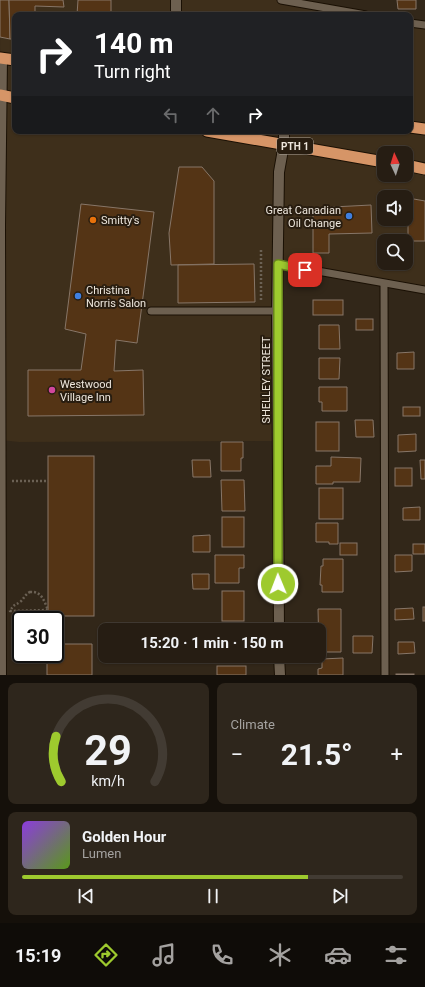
<!DOCTYPE html>
<html lang="en">
<head>
<meta charset="utf-8">
<style>
	:root { --surface:#261d13; --page:#2e261c; --text:#f1f3f6; --muted:#a4a2a0; --line:#423b33; --accent:#9eca2e }
	body { margin:0; font-family:Roboto,sans-serif; background:var(--page); color:var(--text); height:100vh; display:flex; flex-direction:column; font-size:15px; white-space:nowrap }
	* { box-sizing:border-box; margin:0 }
	p { font-size:13px; color:var(--muted) }
	.icon { flex:none; width:22px; height:22px; fill:none; stroke:currentColor; stroke-width:2; stroke-linecap:round; stroke-linejoin:round }
	.map { position:relative; height:675px; overflow:hidden }
	.sheet { display:flex; flex-direction:column; gap:8px; padding:8px; background:#15100a; flex:1 }
	.sheet>* { flex:none }
	.hud { position:absolute; left:12px; top:12px; width:401px; height:122px; border-radius:8px; box-shadow:0 1px 3px #0004,0 0 0 1px var(--line); background:#202124; color:#fff; overflow:hidden }
	.needle { width:26px; rotate:356deg }
	.tools { position:absolute; left:377px; top:146px; display:grid; gap:8px }
	.tools a { display:grid; place-items:center; width:36px; height:36px; border-radius:8px; background:var(--surface); box-shadow:0 1px 3px #0004,0 0 0 1px var(--line); font-size:20px }
	.speed { position:absolute; left:12px; top:611px; display:flex; gap:8px; font-size:20px; font-weight:700; text-align:center }
	.speed>* { display:grid; place-content:center; width:52px; height:52px; border-radius:50%; background:var(--surface); box-shadow:0 1px 3px #0004,0 0 0 1px var(--line); line-height:1 }
	.speed .limit { border:2px solid #111; border-radius:6px; background:#fff; color:#111 }
	.pin { position:absolute; display:grid; place-items:center; width:34px; height:34px; color:#fff; margin:-17px; border-radius:8px; box-shadow:0 2px 6px #0006 }
	.me { position:absolute; width:44px; margin:-22px; rotate:359deg; stroke-linejoin:round; filter:drop-shadow(0 0 3px #0008) }
	.turn { display:flex; align-items:center; gap:14px; height:84px; padding:0 16px; font-size:18px }
	.turn .icon { width:52px; height:52px; stroke-width:2.5 }
	.turn b { display:block; font-size:28px; line-height:34px }
	.lanes { display:flex; align-items:center; height:38px; padding:0 16px; background:#0003; justify-content:center; gap:20px; direction:ltr }
	.lanes .off { opacity:.35 }
	.big { font-size:30px; font-weight:700; line-height:1.1 }
	.sheet .card { flex:1; display:flex; flex-direction:column; justify-content:center; gap:6px; min-width:0; padding:0 14px; border-radius:8px; background:var(--page) }
	.sheet .dial { align-items:center; gap:0 }
	.dial svg { height:104px; overflow:visible; fill:none; stroke:var(--line); stroke-width:7; stroke-linecap:round; text-anchor:middle }
	.dial text { fill:var(--text); stroke:none }
	.song { display:flex; align-items:center; gap:12px }
	.cover { width:48px; height:48px; border-radius:6px; background:linear-gradient(135deg,hsl(270 70% 55%),hsl(90 70% 35%)) }
	.played { height:4px; border-radius:2px; background:linear-gradient(90deg,var(--accent) 75%,var(--line) 75%) }
	.keys { display:flex; justify-content:space-around; direction:ltr }
	.heat { display:flex; justify-content:space-between; align-items:center; font-size:22px; direction:ltr }
	.sheet .tiles { flex:1; display:grid; gap:8px; grid-template-columns:1fr 1fr }
	.card:last-child { grid-column:span 2 }
	.trip { position:absolute; left:98px; top:623px; width:228px; height:40px; border-radius:8px; background:var(--surface); box-shadow:0 1px 3px #0004,0 0 0 1px var(--line); font-weight:700; line-height:40px; text-align:center }
	.dock { display:flex; height:64px; justify-content:space-around; align-items:center; background:#0f0c08; color:var(--muted) }
	.dock .icon { width:28px; height:28px }
	.dock .current { color:var(--accent) }
	.dock b { font-size:18px; color:var(--text) }
	.map>svg:first-child { display:block }
</style>
</head>
<body>
<div class="map">
<svg width="425" height="675" viewBox="0 0 425 675">
	<rect width="100%" height="100%" fill="#322719"/>
	<path fill="#3e2f1b" fill-rule="evenodd" d="M0,0H281L366,15H15V131H410V23L425,25V290L278,264V441L19,442L1,440ZM384,153H406V175H384ZM384,197H406V219H384ZM384,241H406V263H384Z"/>
	<g fill="#543415" stroke="#877668">
		<path d="M0,0H9L10,39L0,37Z"/>
		<path d="M9,0H63L64,7L35,6V15H15V39H10Z"/>
		<path d="M78,0H111V15H77Z"/>
		<path d="M397,0H416V9H398Z"/>
		<path d="M179,167H202L214,181V264L171,265L169,233Z"/>
		<path d="M382,194L402,197H384L383,213Z"/>
		<path d="M406,198H408L409,215H406Z"/>
		<path d="M408,198L425,201V241H408Z"/>
		<path d="M81,204L154,212L137,343L116,340L114,371L143,370L144,415L28,416V370H81L86,334L65,329Z"/>
		<path d="M371,205L372,233L329,234V253H313V208Z"/>
		<path d="M254,264L255,302L178,303V265Z"/>
		<rect x="313" y="300" width="30" height="15"/>
		<rect x="356" y="319" width="17" height="11"/>
		<path d="M319,325H339L340,349H319Z"/>
		<path d="M414,352V369H397V353Z"/>
		<path d="M319,358H340L339,379H319Z"/>
		<path d="M319,387H347V411H322V402H319Z"/>
		<rect x="403" y="407" width="17" height="9"/>
		<path d="M355,420H373L374,437H356Z"/>
		<rect x="316" y="422" width="23" height="29"/>
		<path d="M416,434V451L398,452V435Z"/>
		<path d="M221,442H243V458H241V471H221Z"/>
		<rect x="48" y="456" width="46" height="160"/>
		<path d="M331,457L361,458L360,482H333V484H316V466H331Z"/>
		<path d="M192,460H210L211,477H193Z"/>
		<path d="M420,460H425V479H421Z"/>
		<rect x="395" y="468" width="17" height="18"/>
		<path d="M221,480H244L245,511H222Z"/>
		<rect x="319" y="488" width="24" height="31"/>
		<path d="M420,507V520H403V508Z"/>
		<rect x="222" y="517" width="22" height="30"/>
		<path d="M316,523H338V544H329V542H316Z"/>
		<path d="M210,535V552H193V536Z"/>
		<rect x="340" y="543" width="17" height="12"/>
		<rect x="413" y="544" width="12" height="10"/>
		<path d="M215,555H244V568H239V583H215Z"/>
		<path d="M395,555H412V571L395,572Z"/>
		<path d="M323,559H343V592H322V585H320L321,566H323Z"/>
		<path d="M192,574H209V589H193Z"/>
		<rect x="222" y="591" width="22" height="30"/>
		<rect x="423" y="607" width="2" height="14"/>
		<path d="M413,608L414,619L395,620V609Z"/>
		<path d="M318,609H341V652H319Z"/>
		<rect x="216" y="628" width="30" height="2"/>
		<path d="M353,636H373L372,653H353Z"/>
		<path d="M398,642H414L415,653L398,654Z"/>
		<path d="M55,644H92V675H47V654H55Z"/>
		<rect x="193" y="656" width="18" height="7"/>
		<path d="M343,658V675H318V669L322,668V659Z"/>
		<rect x="217" y="666" width="29" height="9"/>
		<rect x="396" y="674" width="18" height="1"/>
	</g>
	<g fill="none" stroke-linecap="round" stroke-linejoin="round">
		<g stroke="#1a1004" stroke-width="9">
			<g id="service">
				<path d="M281,0L366,15"/>
				<path d="M410,23L425,25"/>
				<path d="M278,264L425,290"/>
				<path d="M384,284L385,675"/>
				<path d="M151,311H277"/>
			</g>
		</g>
		<g stroke="#1a1004" stroke-width="12">
			<g id="minor">
				<path d="M176,0V15"/>
				<path d="M279,630L277,311L279,172L284,144V131"/>
				<path d="M279,656L280,675"/>
			</g>
		</g>
		<g stroke="#1a1004" stroke-width="12">
			<path id="tertiary" d="M1,675L0,225L2,58"/>
		</g>
		<g stroke="#1a1004" stroke-width="13">
			<g id="trunk">
				<path d="M0,58L15,60"/>
				<path d="M0,95L15,98"/>
				<path d="M410,127L425,129"/>
				<path d="M207,131L384,162"/>
				<path d="M406,165L425,169"/>
			</g>
		</g>
		<g stroke="#6b6154" stroke-width="2.5" stroke-dasharray="2 2" stroke-linecap="butt">
			<path d="M261,250V301"/>
			<path d="M12,481H48"/>
			<path d="M30,592C42,591 44,601 48,610L10,611C14,604 14,606 20,602C24,599 25,594 30,592Z"/>
		</g>
		<use href="#service" stroke="#6d6050" stroke-width="7"/>
		<use href="#minor" stroke="#6d6050" stroke-width="10"/>
		<use href="#tertiary" stroke="#6d6050" stroke-width="10"/>
		<use href="#trunk" stroke="#d69567" stroke-width="11"/>
	</g>
	<g fill="none" stroke-linecap="round" stroke-linejoin="round">
		<g stroke="#67831e" stroke-width="10">
			<path id="route" d="M278,584V264L305,270"/>
		</g>
		<use href="#route" stroke="#9eca2e" stroke-width="7"/>
	</g>
	<g fill="#3f7fe0" stroke="#281d10" stroke-width="1.5">
		<circle cx="349" cy="216" r="4"/>
		<circle cx="78" cy="296" r="4"/>
	</g>
	<circle fill="#e8710a" stroke="#281d10" stroke-width="1.5" cx="93" cy="220" r="4"/>
	<circle fill="#d1479c" stroke="#281d10" stroke-width="1.5" cx="52" cy="390" r="4"/>
	<g text-anchor="middle" dominant-baseline="central" stroke-width="4" stroke-linejoin="round" paint-order="stroke">
		<rect fill="#281d10" stroke="#b2aa9f" stroke-width="1" x="277" y="138" width="36" height="16" rx="3"/>
		<g font-size="10" font-weight="bold" fill="#ede6dc">
			<text x="295" y="146">PTH 1</text>
		</g>
		<g font-size="11" fill="#ede6dc" stroke="#281d10" text-anchor="start">
			<text x="341" y="210" text-anchor="end">Great Canadian<tspan x="341" dy="13">Oil Change</tspan></text>
			<text x="101" y="220">Smitty's</text>
			<text x="86" y="290">Christina<tspan x="86" dy="13">Norris Salon</tspan></text>
			<text x="60" y="384">Westwood<tspan x="60" dy="13">Village Inn</tspan></text>
		</g>
		<g font-size="11" fill="#ede6dc" stroke="#281d10">
			<text transform="translate(266 380) rotate(-90)">SHELLEY STREET</text>
		</g>
	</g>
</svg>
<div class="tools">
<a><svg class="needle" viewBox="-14 -14 28 28"><path d="M0-13l5 13h-10z" fill="#e53935"/><path d="M0 13l5-13h-10z" fill="#a4a2a0"/></svg></a>
<a><svg class="icon" aria-label="sound" viewBox="0 0 24 24"><path d="M4 9h4l5-4v14l-5-4H4zM17 9q2 3 0 6"/></svg></a>
<a><svg class="icon" aria-label="search" viewBox="0 0 24 24"><circle cx="10" cy="10" r="6"/><path d="M15 15l6 6"/></svg></a>
</div>
<div class="speed"><div class="limit">30</div></div>
<div class="pin" style="left:305px;top:270px;background:#d93025"><svg class="icon" aria-label="arrive" viewBox="0 0 24 24"><path d="M6 21V4h12l-3 4 3 4H6"/></svg></div>
<svg class="me" style="left:278px;top:584px" viewBox="-20 -20 40 40"><circle r="17" fill="#9eca2e" stroke="#fff" stroke-width="3"/><path d="M0-11L8 9 0 5-8 9z" fill="#fff"/></svg>
<div class="trip">15:20 · 1 min · 150 m</div>
<div class="hud">
<div class="turn"><svg class="icon" aria-label="right" viewBox="0 0 24 24"><path d="M7 20v-9h11M14 6l5 5-5 5"/></svg><div><b>140 m</b>Turn right</div></div>
<div class="lanes"><svg class="icon off" aria-label="left" viewBox="0 0 24 24"><path d="M17 20v-9H6M10 6l-5 5 5 5"/></svg><svg class="icon off" aria-label="ahead" viewBox="0 0 24 24"><path d="M12 20V5M6 11l6-6 6 6"/></svg><svg class="icon" aria-label="right" viewBox="0 0 24 24"><path d="M7 20v-9h11M14 6l5 5-5 5"/></svg></div>
</div>
</div>
<section class="sheet">
<div class="tiles">
<div class="card dial"><svg viewBox="0 0 100 80">
<path d="M14 69A42 42 0 1 1 86 69"/>
<path d="M14 69A42 42 0 0 1 10 34" stroke="#9eca2e"/>
<text x="50" y="56" font-size="32" font-weight="700">29</text>
<text x="50" y="72" font-size="11">km/h</text>
</svg></div>
<div class="card"><p>Climate</p>
<div class="heat"><a>−</a><b class="big">21.5°</b><a>+</a></div>
</div>
<div class="card">
<div class="song"><i class="cover"></i><div><b>Golden Hour</b><p>Lumen</p></div></div>
<div class="played"></div>
<div class="keys"><svg class="icon" aria-label="previous" viewBox="0 0 24 24"><path d="M18 5L8 12l10 7zM5 5v14"/></svg><svg class="icon" aria-label="pause" viewBox="0 0 24 24"><path d="M8 5v14M16 5v14"/></svg><svg class="icon" aria-label="next" viewBox="0 0 24 24"><path d="M6 5l10 7-10 7zM19 5v14"/></svg></div>
</div>
</div>
</section>
<nav class="dock">
<b>15:19</b>
<svg class="icon current" aria-label="directions" viewBox="0 0 24 24"><path d="M12 3l9 9-9 9-9-9zM9 14v-3h6M13 9l2 2-2 2"/></svg>
<svg class="icon" aria-label="music" viewBox="0 0 24 24"><path d="M9 18V5l10-2v13"/><circle cx="6" cy="18" r="3"/><circle cx="16" cy="16" r="3"/></svg>
<svg class="icon" aria-label="phone" viewBox="0 0 24 24"><path d="M5 4h4l2 5-3 2q2 4 5 5l2-3 5 2v4C11 20 4 13 5 4z"/></svg>
<svg class="icon" aria-label="climate" viewBox="0 0 24 24"><path d="M12 3v18M4 7l16 10M4 17L20 7"/></svg>
<svg class="icon" aria-label="car" viewBox="0 0 24 24"><path d="M5 17H2v-5l4-1 3-4h7l3 4 3 1v5h-3M9 17h6M6 11h13"/><circle cx="7" cy="17" r="2"/><circle cx="17" cy="17" r="2"/></svg>
<svg class="icon" aria-label="filters" viewBox="0 0 24 24"><path d="M4 7h16M4 17h16"/><circle cx="9" cy="7" r="2"/><circle cx="15" cy="17" r="2"/></svg>
</nav>
</body>
</html>
